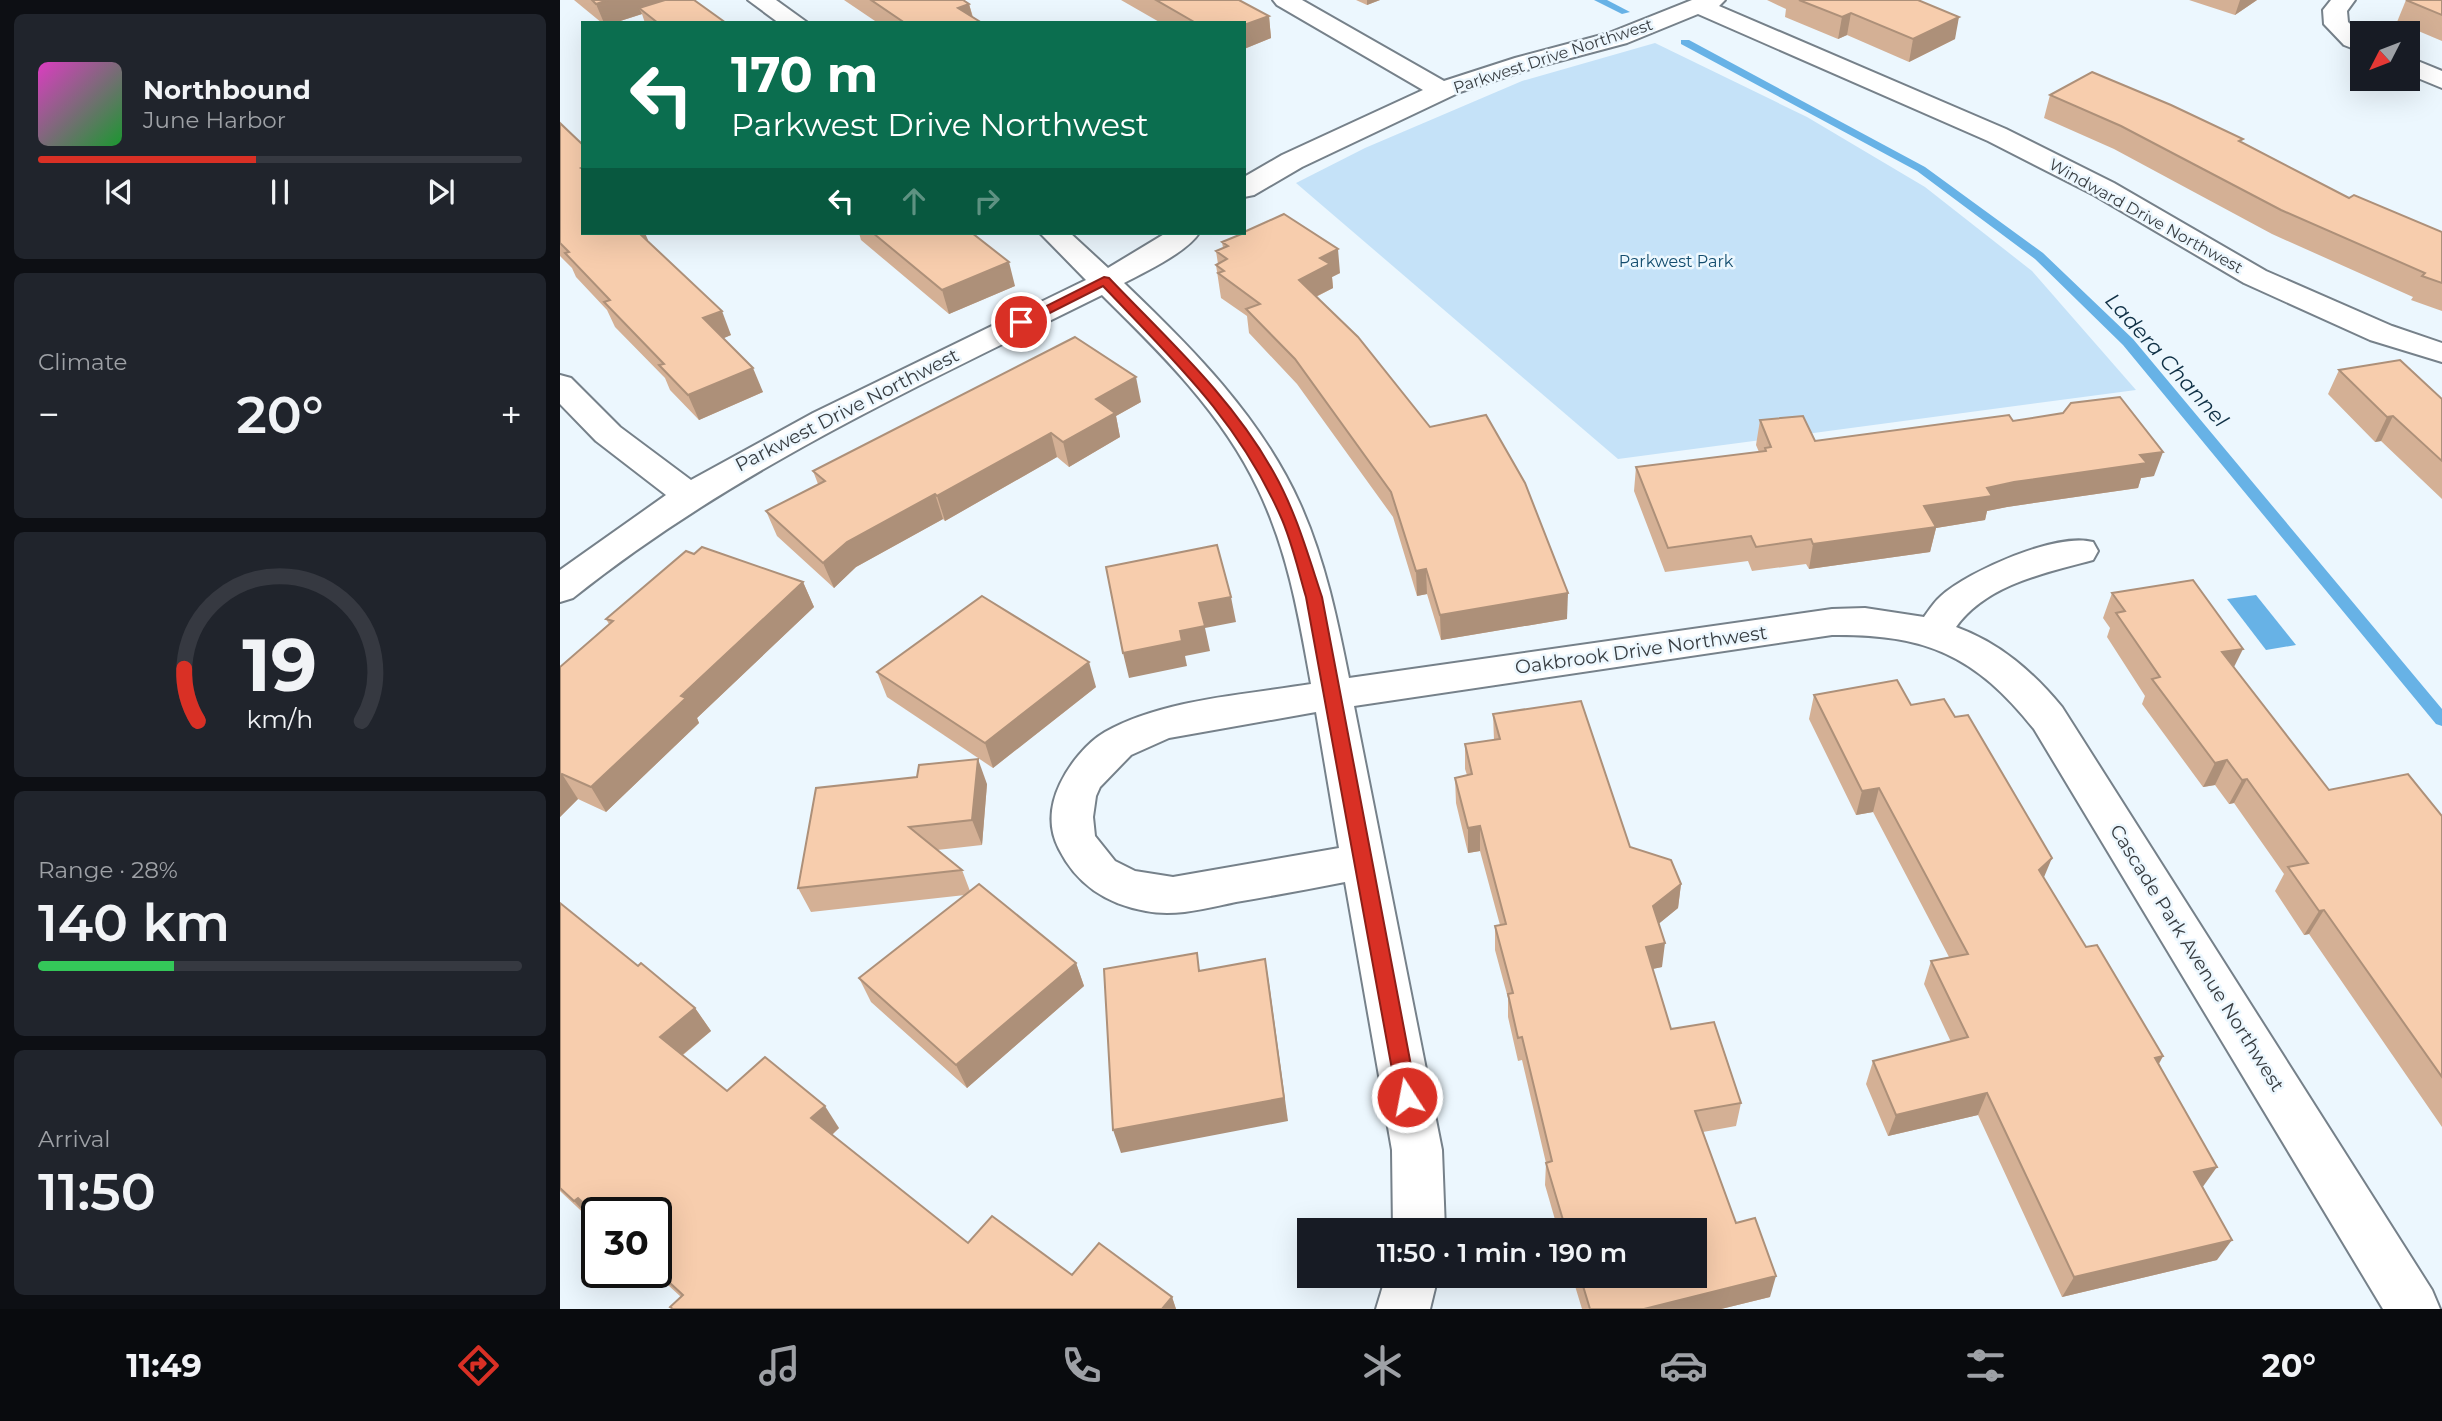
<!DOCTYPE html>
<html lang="en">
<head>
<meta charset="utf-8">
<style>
	:root { --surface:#171b24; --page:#20242c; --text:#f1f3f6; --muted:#9ea1a6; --line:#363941; --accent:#d93025 }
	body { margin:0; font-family:Montserrat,sans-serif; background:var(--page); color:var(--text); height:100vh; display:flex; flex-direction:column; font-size:26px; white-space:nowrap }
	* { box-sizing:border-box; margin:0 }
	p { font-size:23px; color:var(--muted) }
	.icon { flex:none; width:38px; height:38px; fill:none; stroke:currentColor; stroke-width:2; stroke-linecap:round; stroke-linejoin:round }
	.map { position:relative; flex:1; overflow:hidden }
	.details { display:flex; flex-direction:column; gap:14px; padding:14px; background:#0d0f14; width:560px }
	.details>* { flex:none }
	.guide { position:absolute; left:21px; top:21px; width:665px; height:214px; border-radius:0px; box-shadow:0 7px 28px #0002; background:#0b6e4f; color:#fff; overflow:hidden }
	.needle { width:46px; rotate:228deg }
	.tools { position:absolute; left:1790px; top:21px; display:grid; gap:14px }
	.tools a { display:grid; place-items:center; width:70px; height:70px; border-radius:0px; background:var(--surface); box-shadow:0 7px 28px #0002; font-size:35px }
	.speed { position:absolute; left:21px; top:1197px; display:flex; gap:14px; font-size:35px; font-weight:700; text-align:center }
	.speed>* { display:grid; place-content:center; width:91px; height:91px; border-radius:50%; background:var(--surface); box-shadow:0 7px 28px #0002; line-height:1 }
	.speed .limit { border:4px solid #111; border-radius:10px; background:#fff; color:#111 }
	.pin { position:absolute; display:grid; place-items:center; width:60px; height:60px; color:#fff; margin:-30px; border:4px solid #fff; border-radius:50%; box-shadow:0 2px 7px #0007 }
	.me { position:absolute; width:77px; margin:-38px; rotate:349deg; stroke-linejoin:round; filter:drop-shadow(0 0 5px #0008) }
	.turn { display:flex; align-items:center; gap:24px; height:147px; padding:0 35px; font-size:32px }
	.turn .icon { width:91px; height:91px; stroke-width:2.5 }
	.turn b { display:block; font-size:49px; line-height:60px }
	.lanes { display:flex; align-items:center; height:66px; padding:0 35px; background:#0003; justify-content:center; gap:35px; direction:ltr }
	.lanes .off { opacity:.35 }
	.big { font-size:52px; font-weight:600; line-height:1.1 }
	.details .tile { flex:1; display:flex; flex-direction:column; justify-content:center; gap:10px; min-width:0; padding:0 24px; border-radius:10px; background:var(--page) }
	.details .dial { align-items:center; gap:0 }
	.dial svg { height:182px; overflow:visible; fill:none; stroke:var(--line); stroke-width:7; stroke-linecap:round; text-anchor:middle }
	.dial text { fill:var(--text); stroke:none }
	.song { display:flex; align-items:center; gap:21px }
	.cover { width:84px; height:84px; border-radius:10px; background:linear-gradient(135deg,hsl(310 70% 55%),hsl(130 70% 35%)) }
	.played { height:7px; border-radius:4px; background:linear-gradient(90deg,var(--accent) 45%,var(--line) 45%) }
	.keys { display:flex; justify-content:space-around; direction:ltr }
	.heat { display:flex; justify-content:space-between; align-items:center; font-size:38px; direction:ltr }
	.charge { height:10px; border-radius:5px; background:linear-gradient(90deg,#34c759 28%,var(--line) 0) }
	.trip { position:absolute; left:737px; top:1218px; width:410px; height:70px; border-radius:0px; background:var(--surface); box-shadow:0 7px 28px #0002; font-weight:600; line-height:70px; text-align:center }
	.menu { display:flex; height:112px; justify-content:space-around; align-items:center; background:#090b0e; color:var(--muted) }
	.menu .icon { width:49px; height:49px }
	.menu .on { color:var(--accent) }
	.menu b { font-size:32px; color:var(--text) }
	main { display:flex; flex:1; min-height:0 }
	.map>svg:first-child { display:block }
</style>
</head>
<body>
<main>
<section class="details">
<div class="tile">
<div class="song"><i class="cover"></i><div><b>Northbound</b><p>June Harbor</p></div></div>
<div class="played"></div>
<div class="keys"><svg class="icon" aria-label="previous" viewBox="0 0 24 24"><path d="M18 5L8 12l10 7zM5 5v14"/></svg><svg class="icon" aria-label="pause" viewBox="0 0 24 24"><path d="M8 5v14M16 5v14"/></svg><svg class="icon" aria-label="next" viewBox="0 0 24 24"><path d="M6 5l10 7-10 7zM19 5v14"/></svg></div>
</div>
<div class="tile"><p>Climate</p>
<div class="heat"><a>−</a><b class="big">20°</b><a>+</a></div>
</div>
<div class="tile dial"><svg viewBox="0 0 100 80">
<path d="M14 69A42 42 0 1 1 86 69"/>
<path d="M14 69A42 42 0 0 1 8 46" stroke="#d93025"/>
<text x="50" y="56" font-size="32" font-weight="700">19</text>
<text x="50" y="72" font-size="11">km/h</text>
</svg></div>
<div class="tile"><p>Range · 28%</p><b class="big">140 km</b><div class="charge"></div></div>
<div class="tile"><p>Arrival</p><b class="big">11:50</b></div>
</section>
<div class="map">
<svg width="1882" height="1309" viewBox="0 0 1882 1309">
	<rect width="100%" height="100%" fill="#ecf7fe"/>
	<path fill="#c5e2f8" d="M1095,43L1247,117L1365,187L1472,271L1576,390L1058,459L736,183L805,148L962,81Z"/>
	<path fill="#67b2e6" d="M1696,595L1736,645L1706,650L1667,599Z"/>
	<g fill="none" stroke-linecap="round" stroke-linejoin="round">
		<g fill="#67b2e6" fill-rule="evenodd">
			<path d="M1034,0H1047L1070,12L1062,14Z"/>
			<path d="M1121,40H1129L1365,167L1483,253L1573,339L1882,709V726L1876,724L1563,345L1475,259L1357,171L1121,44Z"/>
		</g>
		<g stroke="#76818a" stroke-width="4">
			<g id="minor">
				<path d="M188,0H216L248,23H219Z"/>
				<path d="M713,0H742L884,81L955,58L1049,33L1132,0H1165L1159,6L1446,129L1554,183L1706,271L1832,326L1882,343V362L1810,340L1684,283L1534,195L1428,141L1138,14L1067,43L973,68L900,92L742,167L694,195L684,197V177L722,155L863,90L717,5Z"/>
				<path d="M1771,0H1795L1787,11L1788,22L1802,35V52L1784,45L1764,24L1763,10Z"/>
				<path d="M1848,57L1882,71V88L1848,74Z"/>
				<path d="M480,233H510L548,268L606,233H639C627,252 585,272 564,283C632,348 701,417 740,504C765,560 777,618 789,678L1272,609L1305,608L1364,617C1369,610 1374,602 1381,596C1409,571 1497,532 1533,542L1538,551L1533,560C1485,573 1427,584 1396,627C1440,643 1473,672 1502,707L1872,1290L1880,1309H1823L1474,729C1415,655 1366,634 1272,635L794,706L882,1150L885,1230H833L832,1150L785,882C749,889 712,896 676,902C647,908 616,917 586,911C547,904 517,885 499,849C488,828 490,805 500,784C509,765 526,743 545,732C604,699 685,695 751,684C739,617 728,551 698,489C663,414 601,353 542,295C357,387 176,468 13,598L0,602V570L106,495L36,441L0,404V375L11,378L60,427L131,480L253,413L526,280ZM756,712L779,848L613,877L575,871L555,861L535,836L533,817L536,796L540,787L571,755L609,738Z"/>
				<path d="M826,1276H878L870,1309H816Z"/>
			</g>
		</g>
		<use href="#minor" fill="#fff" fill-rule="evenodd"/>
	</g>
	<g fill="#d4b095">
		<path d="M14,0H134L166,23H85L82,14L54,23H42Z"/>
		<path d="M284,0H403L409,4L413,17L422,23H318Z"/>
		<path d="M561,0H679L709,16L711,38L684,49V23H601Z"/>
		<path d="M796,0H820L807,5Z"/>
		<path d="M1207,0H1358L1395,39L1349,62L1287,35L1278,39L1225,17L1226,9Z"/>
		<path d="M1629,0H1697L1675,15Z"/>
		<path d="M1846,0H1882V41L1837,22Z"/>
		<path d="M1490,95L1682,142L1789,198L1882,232V311L1851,300L1853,297L1712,234L1554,149L1484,118Z"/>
		<path d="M0,123L23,233L88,240H87L171,335L163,338L203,392L139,420L110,390L105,378L55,327L47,310L16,277L12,268L0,256Z"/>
		<path d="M299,233H412L455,286L389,314L301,240Z"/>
		<path d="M662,242L780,273L772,277L773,288L756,297L1007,619L881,640L867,594L857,596L833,517L737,384L689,333L687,316L661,298L656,265L658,264L656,251L663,248Z"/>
		<path d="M1779,370L1882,399V499L1821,441L1815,442L1768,394Z"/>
		<path d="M581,402L556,416L560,437L509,467L497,457L385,521L383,519L296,567L274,588L217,536L206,511L258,484L253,471Z"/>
		<path d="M1200,420L1255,441L1453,421L1594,476L1581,478L1578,488L1447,507L1427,511L1425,520L1376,528L1370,552L1249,569L1246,564L1192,571L1188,561L1105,572L1074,491L1076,467L1199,452L1196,445Z"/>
		<path d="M134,554L243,582L254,607L137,718L139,723L46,812L18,799L0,817V667L49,624L46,619Z"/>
		<path d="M1552,593L1674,668L1769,790L1882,816V1127L1749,934L1744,935L1715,891L1724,874L1674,803L1669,804L1655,785L1643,787L1582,704L1585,696L1547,637L1550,628L1543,618Z"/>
		<path d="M317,672L536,687L433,768L327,697Z"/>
		<path d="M1254,695L1351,705L1484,878L1526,947L1603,1056L1599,1064L1643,1187L1657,1260L1502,1297L1418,1115L1328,1136L1306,1084L1313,1061L1391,1042L1364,984L1371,961L1389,957L1313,812L1296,815L1249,719Z"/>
		<path d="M933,714L1070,847L1121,884L1118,908L1098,924L1102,967L1092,969L1111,1029L1181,1103L1176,1126L1143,1132L1176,1223L1210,1297L1161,1309H1022L1012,1276H1134V1230H998L985,1185L986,1163L962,1060L958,1061L948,1017V998L935,950V926L940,925L920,851L908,853L896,803L895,778L907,775L905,769V744L934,740Z"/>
		<path d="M427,784L422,845L377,850L402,870L410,891L516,963L524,986L407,1088L311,1002L299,978L405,895L251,912L238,888Z"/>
		<path d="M0,903L78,966L135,1008L151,1031L123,1055L167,1091L279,1128L272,1135L408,1243L512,1275L612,1297L616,1309H113L121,1297L94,1272H96V1213H37V1220L34,1223L0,1191Z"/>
	</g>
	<g fill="#ad9079">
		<path d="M48,0H111L79,8L82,14L54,23H44L36,4Z"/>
		<path d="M807,0H820L807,5Z"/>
		<path d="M1680,0H1697L1675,15Z"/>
		<path d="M409,4L414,23L398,8Z"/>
		<path d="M1291,13L1287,35L1278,39L1282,17Z"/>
		<path d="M709,16L711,38L684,49V25Z"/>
		<path d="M1399,17L1395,39L1349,62L1353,39Z"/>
		<path d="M71,233H85L88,240L76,244Z"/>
		<path d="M778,249L780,273L772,277L773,288L741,304L739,280L760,258Z"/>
		<path d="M449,262L455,286L389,314L382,290Z"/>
		<path d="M162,311L171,335L153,343L143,318Z"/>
		<path d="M193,368L203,392L139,420L128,395Z"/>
		<path d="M576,377L581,402L556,416L560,437L509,467L503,442L536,399Z"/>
		<path d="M1833,416L1821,441L1815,442L1827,417Z"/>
		<path d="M491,433L497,457L385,521L377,496Z"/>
		<path d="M1603,452L1594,476L1581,478L1578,488L1447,507L1427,511L1425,520L1376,528L1370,552L1249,569L1253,544L1364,506L1427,488L1580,455Z"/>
		<path d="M375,494L383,519L296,567L274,588L263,563L287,542Z"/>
		<path d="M866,569L867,594L857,596L856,571Z"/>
		<path d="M243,582L254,607L137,718L139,723L46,812L31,787L121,696Z"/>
		<path d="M1008,593L1007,619L881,640L880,615Z"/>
		<path d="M671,597L676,622L645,628L650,651L625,656L627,666L569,678L563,653L620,631L639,603Z"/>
		<path d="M1683,649L1671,673L1662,652Z"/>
		<path d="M529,662L536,687L433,768L425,743Z"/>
		<path d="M418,759L427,784L422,845L412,820Z"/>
		<path d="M1667,760L1655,785L1643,787L1655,763Z"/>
		<path d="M2,774L18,799L0,817V777Z"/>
		<path d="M1687,779L1674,803L1669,804L1682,780Z"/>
		<path d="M1319,788L1313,812L1296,815L1302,791Z"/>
		<path d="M920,826V851L908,853V828Z"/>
		<path d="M1492,858L1482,882L1479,870Z"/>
		<path d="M1121,884L1118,908L1090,931L1093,906Z"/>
		<path d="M1764,910L1749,934L1744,935L1759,911Z"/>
		<path d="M1105,943L1102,967L1083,971L1086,947Z"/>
		<path d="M705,959L709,983L728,1121L561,1153L553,1130Z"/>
		<path d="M516,963L524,986L407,1088L396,1065Z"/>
		<path d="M135,1008L151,1031L116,1060L100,1037Z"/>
		<path d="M1603,1056L1590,1079L1595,1058Z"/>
		<path d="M1427,1093L1418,1115L1328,1136L1336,1115Z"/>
		<path d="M265,1106L279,1128L265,1141L251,1118Z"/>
		<path d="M1657,1167L1642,1188L1634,1172Z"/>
		<path d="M18,1198L37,1220L34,1223L14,1201Z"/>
		<path d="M1672,1240L1657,1260L1502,1297L1514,1277Z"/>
		<path d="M1216,1276L1210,1297L1161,1309H1084Z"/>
		<path d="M612,1297L616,1309H602Z"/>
	</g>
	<g fill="#f7cdad" stroke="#ad9079" stroke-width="2">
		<path d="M32,0H48L36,4Z"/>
		<path d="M105,0H134L166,23H98L79,8Z"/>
		<path d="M311,0H403L409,4L398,8L422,23H345Z"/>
		<path d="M596,0H679L709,16L684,25V23H636Z"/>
		<path d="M1239,0H1358L1399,17L1353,39L1291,13L1282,17Z"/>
		<path d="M1846,0H1882V15Z"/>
		<path d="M1532,72L1611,105L1683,139L1679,141L1789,198L1794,195L1882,232V283L1862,276L1865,273L1721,210L1561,126L1490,95Z"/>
		<path d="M0,123L23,145V167L21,168L23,169V233H79L162,311L143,318L193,368L128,395L99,365L104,364L44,302L50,300L5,253L9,252L0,243Z"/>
		<path d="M724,214L778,249L760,258L770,264L739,280L798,337L870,427L926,415L965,483L1008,593L880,615L866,569L856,571L831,492L735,359L686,309L700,304L658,273L664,271L656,265L667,259L656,251L668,246L662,242L684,233V232Z"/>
		<path d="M313,233H412L449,262L382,290Z"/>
		<path d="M515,337L576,377L536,399L555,413L503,442L491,433L377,496L375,494L287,542L263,563L206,511L265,481L253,471Z"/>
		<path d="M1840,360L1882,399V461L1833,416L1827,417L1779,370Z"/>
		<path d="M1560,397L1603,452L1580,455L1587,463L1454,482L1427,488L1432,496L1364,506L1376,527L1253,544L1251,539L1196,547L1191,536L1108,548L1076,467L1206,451L1205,448L1211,447L1200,420L1243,416L1255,441L1449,415L1453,421L1503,413L1511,403Z"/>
		<path d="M657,545L671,597L639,603L645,626L620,631L622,641L563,653L546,567Z"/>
		<path d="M142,547L243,582L121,696L126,698L31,787L2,774L0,777V667L53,621L46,619L126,551L134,554Z"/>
		<path d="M1633,580L1683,649L1662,652L1769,790L1848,774L1882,816V1077L1764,910L1759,911L1728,867L1748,863L1687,779L1682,780L1667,760L1655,763L1592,679L1600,677L1556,613L1565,611L1552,593Z"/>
		<path d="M422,596L529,662L425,743L317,672Z"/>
		<path d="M1337,680L1351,705L1384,699L1395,717L1408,715L1492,858L1479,870L1526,947L1537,945L1603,1056L1595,1058L1657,1167L1634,1172L1672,1240L1514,1277L1427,1093L1336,1115L1313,1061L1408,1037L1371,961L1408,954L1319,788L1302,791L1254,695Z"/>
		<path d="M1021,701L1070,847L1111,860L1121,884L1093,906L1105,943L1086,947L1111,1029L1154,1022L1181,1103L1135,1111L1176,1223L1195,1218L1216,1276L1084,1309H1030L1020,1276H1134V1230H1006L986,1163L992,1161L962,1037L958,1038L948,994L953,993L935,926L946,924L920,826L908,828L895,778L912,774L905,744L940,739L933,714Z"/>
		<path d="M418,759L412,820L349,827L402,870L238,888L256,788L357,777L359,765Z"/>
		<path d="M419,884L516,963L396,1065L299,978Z"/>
		<path d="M0,903L78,966L81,963L135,1008L100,1037L167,1091L205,1057L265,1106L251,1118L408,1243L432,1216L512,1275L539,1243L612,1297L602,1309H113L110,1307L123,1295L96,1270V1213H37V1216L18,1198L14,1201L0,1188Z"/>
		<path d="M637,953L639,971L705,959L724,1098L553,1130L544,969Z"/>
	</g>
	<path fill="#d93025" stroke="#8d1f18" stroke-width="2" d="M544,277L549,278C608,340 672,397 714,473C736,512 748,555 762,597L857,1097L854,1104L847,1107L840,1104L837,1097L746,597C738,570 732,541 720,515C677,419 614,361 543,286L466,325L461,326L455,322Z"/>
	<g text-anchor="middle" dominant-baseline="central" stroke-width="5" stroke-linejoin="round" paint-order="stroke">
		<g font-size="16" fill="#383d41" stroke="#ecf7fe">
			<text transform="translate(993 56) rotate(-18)">Parkwest Drive Northwest</text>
			<text transform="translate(1586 216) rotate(29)">Windward Drive Northwest</text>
		</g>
		<g font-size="16" fill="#124c6e" stroke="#ecf7fe">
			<text x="1116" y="261">Parkwest Park</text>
		</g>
		<g font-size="19" fill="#383d41" stroke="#ecf7fe">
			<text transform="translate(287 410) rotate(-27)">Parkwest Drive Northwest</text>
			<text transform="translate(1081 650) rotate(-8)">Oakbrook Drive Northwest</text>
			<text transform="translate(1637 958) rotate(58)">Cascade Park Avenue Northwest</text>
		</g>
		<g font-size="21" font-style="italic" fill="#0e2f44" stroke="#ecf7fe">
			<text transform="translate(1607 360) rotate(48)">Ladera Channel</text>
		</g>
	</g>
</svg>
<div class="tools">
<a><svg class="needle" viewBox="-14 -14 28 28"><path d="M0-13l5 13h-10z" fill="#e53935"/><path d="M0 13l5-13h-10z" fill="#9ea1a6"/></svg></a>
</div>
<div class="speed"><div class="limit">30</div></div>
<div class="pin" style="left:461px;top:322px;background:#d93025"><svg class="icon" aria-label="arrive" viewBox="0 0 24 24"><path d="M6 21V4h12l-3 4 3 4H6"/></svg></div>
<svg class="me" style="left:847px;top:1097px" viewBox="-20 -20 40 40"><circle r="17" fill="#d93025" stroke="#fff" stroke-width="3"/><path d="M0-11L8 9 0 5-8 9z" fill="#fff"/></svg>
<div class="trip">11:50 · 1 min · 190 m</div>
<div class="guide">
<div class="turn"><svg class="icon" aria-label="left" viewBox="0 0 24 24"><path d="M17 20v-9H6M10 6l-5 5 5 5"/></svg><div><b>170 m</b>Parkwest Drive Northwest</div></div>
<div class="lanes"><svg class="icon" aria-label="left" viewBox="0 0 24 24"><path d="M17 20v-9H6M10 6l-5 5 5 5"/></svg><svg class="icon off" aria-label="ahead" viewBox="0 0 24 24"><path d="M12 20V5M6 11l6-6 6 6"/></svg><svg class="icon off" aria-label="right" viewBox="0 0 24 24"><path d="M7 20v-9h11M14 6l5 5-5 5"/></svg></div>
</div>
</div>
</main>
<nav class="menu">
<b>11:49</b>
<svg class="icon on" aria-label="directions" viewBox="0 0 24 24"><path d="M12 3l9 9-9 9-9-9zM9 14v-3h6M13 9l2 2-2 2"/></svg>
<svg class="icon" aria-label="music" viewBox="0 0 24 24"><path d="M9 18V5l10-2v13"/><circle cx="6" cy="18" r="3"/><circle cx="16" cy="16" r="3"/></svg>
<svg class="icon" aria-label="phone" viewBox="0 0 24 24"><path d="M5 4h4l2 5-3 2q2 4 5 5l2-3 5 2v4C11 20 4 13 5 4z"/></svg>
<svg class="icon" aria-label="climate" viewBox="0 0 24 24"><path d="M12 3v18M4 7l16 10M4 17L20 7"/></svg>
<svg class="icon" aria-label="car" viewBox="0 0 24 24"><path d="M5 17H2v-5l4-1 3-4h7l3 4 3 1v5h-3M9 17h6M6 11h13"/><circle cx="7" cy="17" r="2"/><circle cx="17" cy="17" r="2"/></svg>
<svg class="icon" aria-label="filters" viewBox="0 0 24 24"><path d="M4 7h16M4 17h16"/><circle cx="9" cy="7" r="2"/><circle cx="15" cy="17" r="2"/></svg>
<b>20°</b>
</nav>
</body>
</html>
